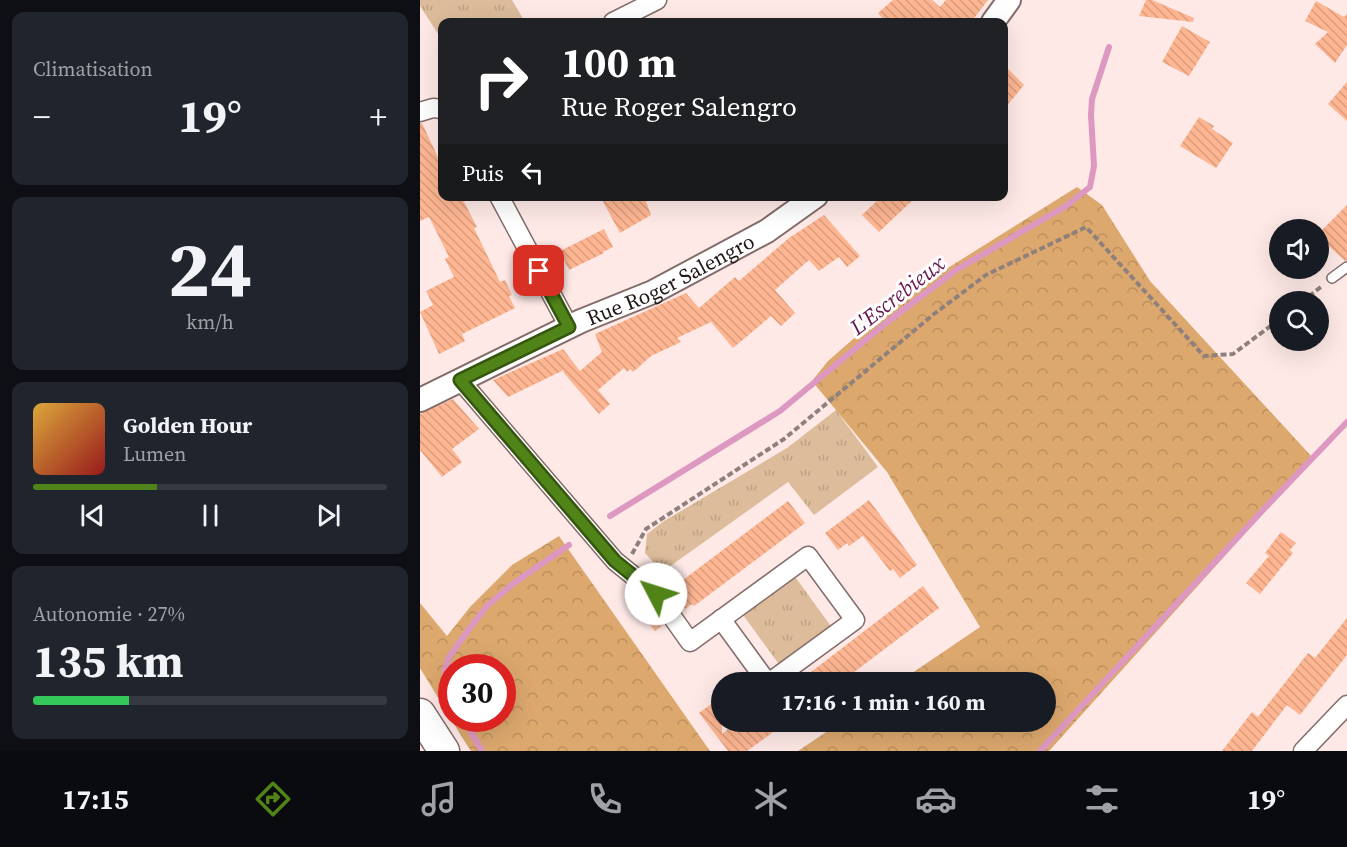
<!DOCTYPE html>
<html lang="fr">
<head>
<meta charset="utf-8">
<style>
	:root { --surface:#171b24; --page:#20242c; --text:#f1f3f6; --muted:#9ea1a6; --line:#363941; --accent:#518418 }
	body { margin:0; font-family:"Source Serif 4",serif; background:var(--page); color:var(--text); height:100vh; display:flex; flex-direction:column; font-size:22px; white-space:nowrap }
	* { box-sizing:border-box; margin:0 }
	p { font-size:20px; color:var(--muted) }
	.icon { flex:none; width:33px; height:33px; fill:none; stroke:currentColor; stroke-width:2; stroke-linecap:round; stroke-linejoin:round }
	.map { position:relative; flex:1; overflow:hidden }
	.sheet { display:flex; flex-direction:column; gap:12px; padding:12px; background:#0d0f14; width:420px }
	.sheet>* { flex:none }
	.hud { position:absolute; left:18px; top:18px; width:570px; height:183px; border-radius:12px; box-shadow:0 6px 24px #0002; background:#202124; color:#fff; overflow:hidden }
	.controls { position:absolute; left:849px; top:219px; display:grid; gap:12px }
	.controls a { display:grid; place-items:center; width:60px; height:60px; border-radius:50%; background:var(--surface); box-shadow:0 6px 24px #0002; font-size:30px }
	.speed { position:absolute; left:18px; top:654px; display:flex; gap:12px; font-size:30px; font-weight:700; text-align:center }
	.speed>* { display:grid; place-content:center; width:78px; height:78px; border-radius:50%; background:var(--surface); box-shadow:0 6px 24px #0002; line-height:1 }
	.speed .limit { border:9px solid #d22; background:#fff; color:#111 }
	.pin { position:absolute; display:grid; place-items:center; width:51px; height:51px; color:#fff; margin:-26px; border-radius:12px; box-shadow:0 3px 9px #0006 }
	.me { position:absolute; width:66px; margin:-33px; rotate:310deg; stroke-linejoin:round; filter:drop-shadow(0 0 4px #0008) }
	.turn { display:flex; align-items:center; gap:21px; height:126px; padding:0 24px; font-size:27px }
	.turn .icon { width:78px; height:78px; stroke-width:2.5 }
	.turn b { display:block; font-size:42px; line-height:51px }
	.then { display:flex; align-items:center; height:57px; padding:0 24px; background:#0003; gap:12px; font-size:22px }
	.big { font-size:45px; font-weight:700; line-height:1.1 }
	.sheet .card { flex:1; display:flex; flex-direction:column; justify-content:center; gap:9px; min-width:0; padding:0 21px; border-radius:12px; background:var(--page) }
	.sheet .dial { align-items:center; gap:0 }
	.dial b { font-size:78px; line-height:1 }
	.song { display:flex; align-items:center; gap:18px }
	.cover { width:72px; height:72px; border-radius:9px; background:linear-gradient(135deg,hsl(40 70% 55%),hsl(0 70% 35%)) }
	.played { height:6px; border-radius:3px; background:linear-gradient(90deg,var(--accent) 35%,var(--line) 35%) }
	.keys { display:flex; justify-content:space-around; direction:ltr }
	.heat { display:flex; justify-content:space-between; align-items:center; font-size:33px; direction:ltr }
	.charge { height:9px; border-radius:4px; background:linear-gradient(90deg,#34c759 27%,var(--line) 0) }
	.trip { position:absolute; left:291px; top:672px; width:345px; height:60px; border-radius:30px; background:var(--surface); box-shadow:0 6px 24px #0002; font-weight:700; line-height:60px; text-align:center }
	.menu { display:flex; height:96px; justify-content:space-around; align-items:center; background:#090b0e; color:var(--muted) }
	.menu .icon { width:42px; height:42px }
	.menu .selected { color:var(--accent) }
	.menu b { font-size:27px; color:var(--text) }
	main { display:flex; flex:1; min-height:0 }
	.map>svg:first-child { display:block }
</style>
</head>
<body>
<main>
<section class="sheet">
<div class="card"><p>Climatisation</p>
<div class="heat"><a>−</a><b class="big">19°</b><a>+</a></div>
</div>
<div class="card dial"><b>24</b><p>km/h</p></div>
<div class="card">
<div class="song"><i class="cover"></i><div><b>Golden Hour</b><p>Lumen</p></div></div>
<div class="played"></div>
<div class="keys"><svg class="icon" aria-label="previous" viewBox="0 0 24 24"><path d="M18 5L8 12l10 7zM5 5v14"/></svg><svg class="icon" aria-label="pause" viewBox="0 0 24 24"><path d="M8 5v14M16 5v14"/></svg><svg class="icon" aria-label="next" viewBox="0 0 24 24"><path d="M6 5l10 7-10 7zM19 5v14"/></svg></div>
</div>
<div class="card"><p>Autonomie · 27%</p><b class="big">135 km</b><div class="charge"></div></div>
</section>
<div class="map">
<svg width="927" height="751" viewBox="0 0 927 751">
	<defs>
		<pattern id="grass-tufts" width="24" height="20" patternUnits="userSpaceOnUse" patternTransform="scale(1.5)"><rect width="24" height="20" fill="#dcbc9a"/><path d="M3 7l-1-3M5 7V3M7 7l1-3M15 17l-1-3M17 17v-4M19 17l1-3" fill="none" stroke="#bca184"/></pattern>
		<pattern id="forest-crowns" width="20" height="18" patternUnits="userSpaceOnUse" patternTransform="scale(1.5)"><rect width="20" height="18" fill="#dca86e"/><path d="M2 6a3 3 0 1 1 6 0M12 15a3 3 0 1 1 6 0" fill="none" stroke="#bc905e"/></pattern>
		<pattern id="building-back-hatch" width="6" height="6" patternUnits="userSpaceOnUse" patternTransform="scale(1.5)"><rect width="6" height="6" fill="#feb692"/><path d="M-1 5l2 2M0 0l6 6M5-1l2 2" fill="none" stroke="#d99c7d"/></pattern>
	</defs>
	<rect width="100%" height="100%" fill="#fee9e6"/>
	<g fill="url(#grass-tufts)">
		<path d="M0,0H92L105,22H22V40L0,6Z"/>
		<path d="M416,410L458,467L394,515L368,482L242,572L225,553L227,534L244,521L367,448Z"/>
		<path d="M373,574L413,629L361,667L321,612Z"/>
	</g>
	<g fill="url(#forest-crowns)" fill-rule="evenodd">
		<path d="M657,187L682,205L730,281L893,458L629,751H378L421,722H626V682H479L560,627L467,472L392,381L408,361L480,298Z"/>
		<path d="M139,536L290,751H51L45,742L0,668V603L27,636L50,607L92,565ZM32,668H82V718H32Z"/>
	</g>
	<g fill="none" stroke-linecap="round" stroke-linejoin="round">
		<g stroke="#dc98c1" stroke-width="6">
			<path d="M190,516L360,411L466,323L536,270L646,206L670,187L674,166L671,115L672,99L689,47"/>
			<path d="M32,696L25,684V670L29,657L49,629L67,606L94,583L149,545"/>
			<path d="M43,718L62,751"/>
			<path d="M620,751L843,510L927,422"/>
		</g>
	</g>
	<g fill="url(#building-back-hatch)">
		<path d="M473,0H512L520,7L526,0H568L551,22H466L458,13Z"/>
		<path d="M726,0H732L774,18L773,22L719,16Z"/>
		<path d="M896,1L924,17L927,14V45L915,63L895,44L908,32L885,21Z"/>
		<path d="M762,26L790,42L769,76L742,62Z"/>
		<path d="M584,65L604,85L584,109Z"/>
		<path d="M927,82V121L908,104Z"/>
		<path d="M779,117L794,126L792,129L813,143L796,168L760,146Z"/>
		<path d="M0,123H2L22,166V196H41L57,227L54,228L80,282L85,280L92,295L89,296L95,308L42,334L45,341L19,354L0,312L13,305L6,291L34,277L25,259L29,257L9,217L0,221Z"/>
		<path d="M180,196H224L231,215L200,233Z"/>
		<path d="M462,196H497L459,232L442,215Z"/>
		<path d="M927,205V260L925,261L898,236V234Z"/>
		<path d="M404,215L440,256L427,267L419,257L399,271L389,260L355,290L375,313L361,326L351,316L313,348L291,322L257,338L261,342L231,356L213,372L210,369L207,372L204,368L178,390L190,404L179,414L143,372L144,370L88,397L73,380L143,349L160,371L182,352L175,334L266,293L279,308L315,277L319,281L369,238Z"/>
		<path d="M184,229L193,247L183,252L184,253L149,270L140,251Z"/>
		<path d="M33,399L59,429L32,449L42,462L22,477L0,450V414Z"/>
		<path d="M449,500L497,565L480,578L473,569L470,571L443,536L429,546L427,543L418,550L405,533Z"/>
		<path d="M368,501L385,523L274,606L272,604L262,611L253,607L246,609L242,618L244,624L235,631L220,612L230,604L228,602L234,605L241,604L245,601L247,592Z"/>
		<path d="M861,532L876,543L870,550L873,553L840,594L826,583L849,556L845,553Z"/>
		<path d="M503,586L519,608L421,682H378Z"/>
		<path d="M927,618V655L880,715L867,705L832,751H802L832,712L838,717L888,653L895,658Z"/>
		<path d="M302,696V734L317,722L321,727L328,722H367L327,751H308L279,713Z"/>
	</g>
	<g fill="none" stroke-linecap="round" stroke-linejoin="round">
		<path stroke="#ddc9c7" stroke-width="18" stroke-dasharray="18 9" stroke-linecap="butt" d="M236,594L253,618"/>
		<g stroke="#836c6a" stroke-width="12">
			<path id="service" d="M912,278L927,267"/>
		</g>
		<g stroke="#836c6a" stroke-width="21">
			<g id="minor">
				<path d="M193,22L237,0"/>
				<path d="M0,112L13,108L22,109"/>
				<path d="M79,196L149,327"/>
				<path d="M40,380L195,561L236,594"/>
				<path d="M253,618L270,642L388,556L435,620L350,682"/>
				<path d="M301,619L347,682"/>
				<path d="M883,751L927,705"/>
			</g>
		</g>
		<g stroke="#836c6a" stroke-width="26">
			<g id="tertiary">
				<path d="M573,22L589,0"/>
				<path id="s1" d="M0,400L161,321L233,292L347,231L396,196"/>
			</g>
		</g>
		<g stroke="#836c6a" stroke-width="33">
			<path id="trunk" d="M0,714L24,751"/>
		</g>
		<g stroke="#8f807e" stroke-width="4" stroke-dasharray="6 3" stroke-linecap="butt">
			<path d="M882,302L902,286"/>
			<path d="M212,554L226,529L364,439L514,314L566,275L666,227L784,356L813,354L860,319"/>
		</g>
		<use href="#service" stroke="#fff" stroke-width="9"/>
		<use href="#minor" stroke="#fff" stroke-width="18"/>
		<use href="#tertiary" stroke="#fff" stroke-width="22"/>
		<use href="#trunk" stroke="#fff" stroke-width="30"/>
	</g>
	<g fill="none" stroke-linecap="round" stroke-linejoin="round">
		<g stroke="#355610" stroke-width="15">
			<path id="route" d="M119,271L149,327L40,380L195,561L236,594"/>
		</g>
		<use href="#route" stroke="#518418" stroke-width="10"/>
	</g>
	<g text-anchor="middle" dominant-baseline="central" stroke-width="6" stroke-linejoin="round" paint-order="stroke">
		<g font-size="21" fill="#1f1615" stroke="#fff">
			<text stroke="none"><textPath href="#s1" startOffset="278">Rue Roger Salengro</textPath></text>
		</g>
		<g font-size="22" font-style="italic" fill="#66184e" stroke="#fff">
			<text transform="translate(477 295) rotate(-38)">L'Escrebieux</text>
		</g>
	</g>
</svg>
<div class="controls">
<a><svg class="icon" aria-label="sound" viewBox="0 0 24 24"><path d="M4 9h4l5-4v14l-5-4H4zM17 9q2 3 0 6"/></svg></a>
<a><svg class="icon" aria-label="search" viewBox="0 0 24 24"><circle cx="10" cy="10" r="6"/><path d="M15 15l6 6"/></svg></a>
</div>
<div class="speed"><div class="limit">30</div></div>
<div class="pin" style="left:119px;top:271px;background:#d93025"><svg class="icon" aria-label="arrive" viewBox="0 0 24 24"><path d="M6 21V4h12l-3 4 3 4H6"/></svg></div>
<svg class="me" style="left:236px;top:594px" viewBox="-20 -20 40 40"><circle r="19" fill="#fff"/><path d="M0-13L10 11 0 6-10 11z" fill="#518418"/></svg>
<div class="trip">17:16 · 1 min · 160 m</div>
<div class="hud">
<div class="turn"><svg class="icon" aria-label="right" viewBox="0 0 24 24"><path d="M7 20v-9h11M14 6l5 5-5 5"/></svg><div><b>100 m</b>Rue Roger Salengro</div></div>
<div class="then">Puis<svg class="icon" aria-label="left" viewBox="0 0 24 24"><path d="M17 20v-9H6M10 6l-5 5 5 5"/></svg></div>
</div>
</div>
</main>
<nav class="menu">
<b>17:15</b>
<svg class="icon selected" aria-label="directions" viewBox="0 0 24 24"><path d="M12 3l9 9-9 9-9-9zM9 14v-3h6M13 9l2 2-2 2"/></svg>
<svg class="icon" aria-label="music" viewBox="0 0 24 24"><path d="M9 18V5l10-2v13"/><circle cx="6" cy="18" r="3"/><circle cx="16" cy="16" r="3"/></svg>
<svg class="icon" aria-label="phone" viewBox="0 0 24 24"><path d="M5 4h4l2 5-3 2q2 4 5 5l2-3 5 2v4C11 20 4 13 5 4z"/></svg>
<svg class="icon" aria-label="climate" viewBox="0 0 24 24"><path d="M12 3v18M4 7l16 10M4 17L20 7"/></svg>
<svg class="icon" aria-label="car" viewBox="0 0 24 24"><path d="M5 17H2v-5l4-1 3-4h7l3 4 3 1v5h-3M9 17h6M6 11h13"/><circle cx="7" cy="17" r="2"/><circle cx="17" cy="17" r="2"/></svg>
<svg class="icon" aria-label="filters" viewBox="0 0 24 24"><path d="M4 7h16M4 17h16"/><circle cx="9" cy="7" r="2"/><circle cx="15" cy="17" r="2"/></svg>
<b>19°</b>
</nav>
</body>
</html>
